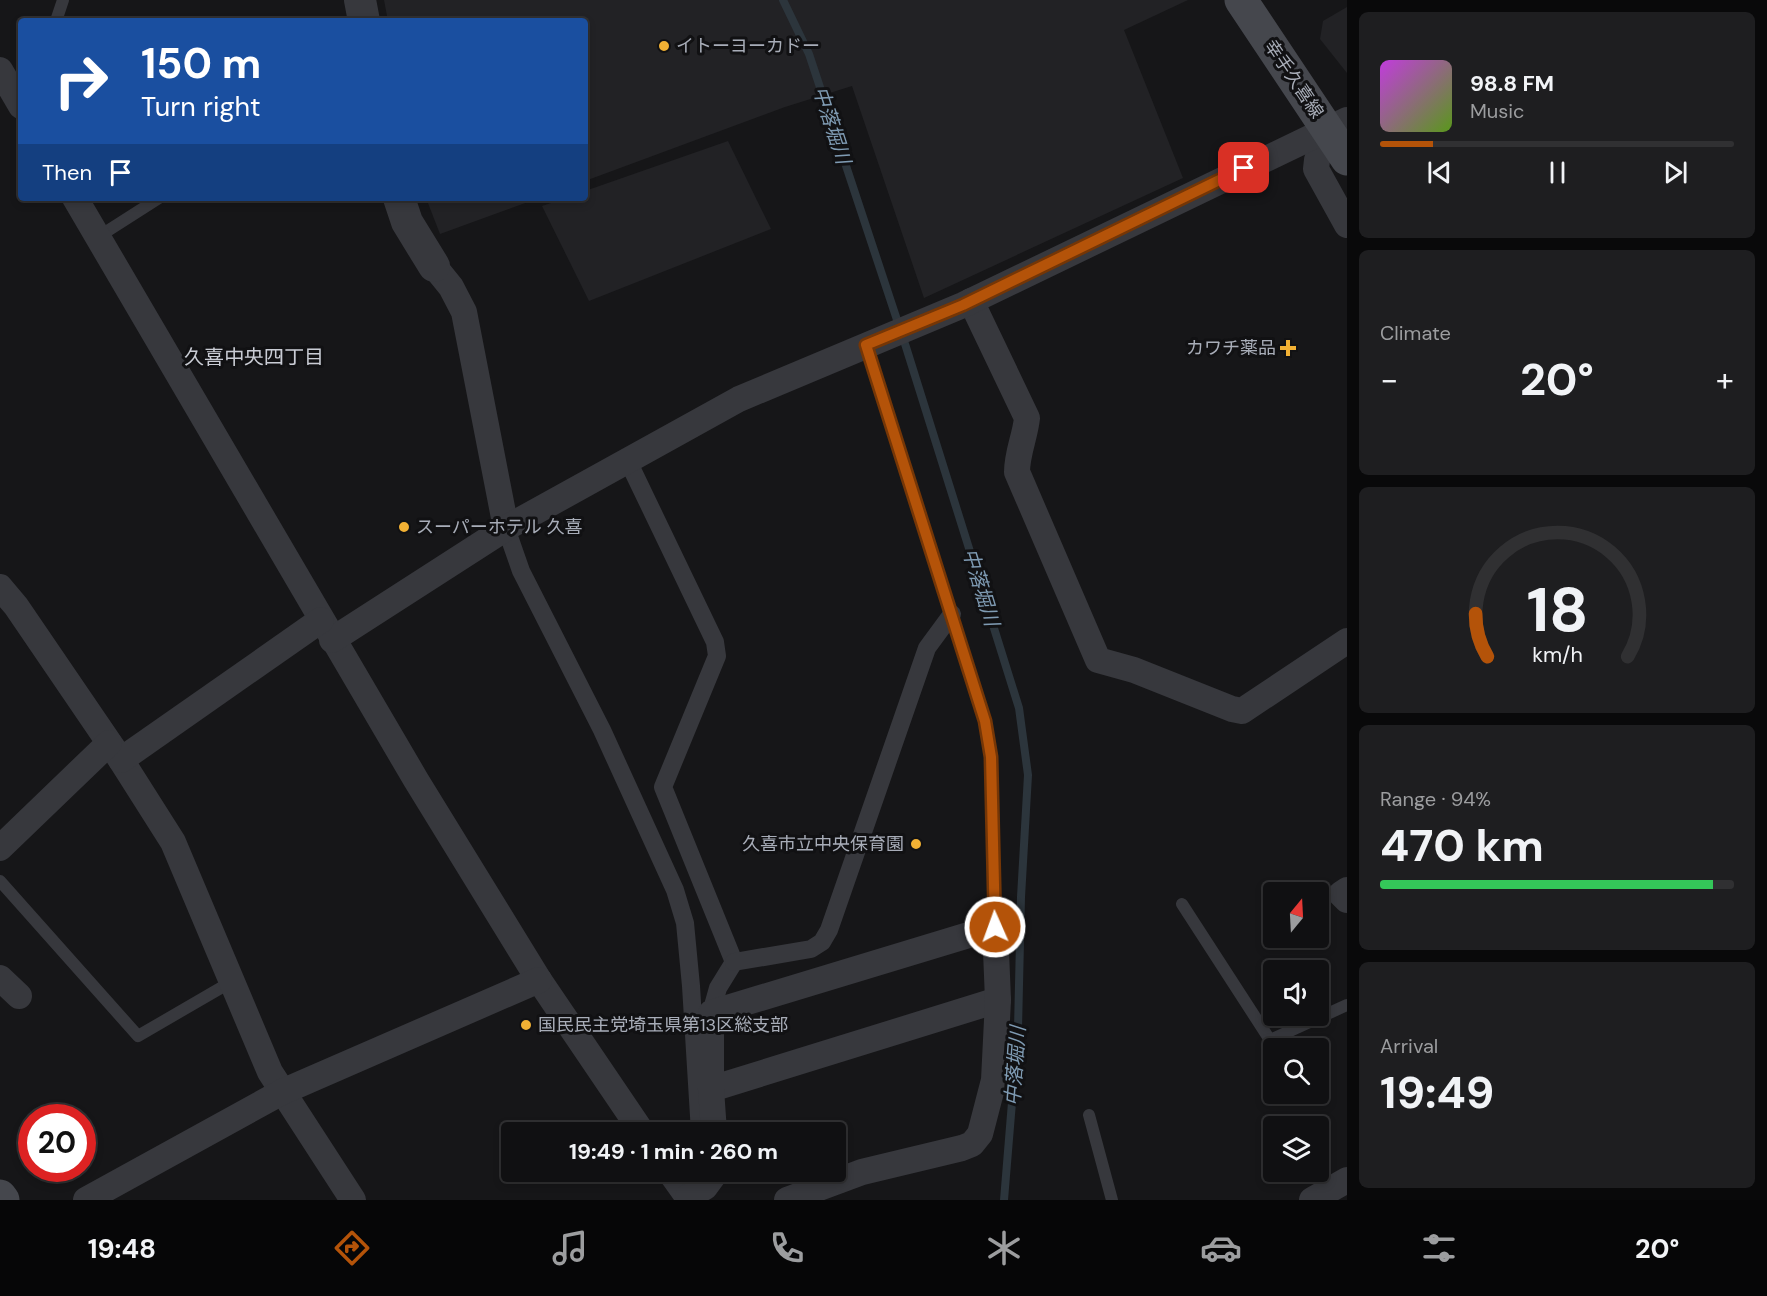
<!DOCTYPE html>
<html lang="en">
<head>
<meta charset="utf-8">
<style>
	:root { --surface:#101012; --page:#1e1e20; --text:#f1f3f6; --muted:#9c9d9f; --line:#303032; --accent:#b45309 }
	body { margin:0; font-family:"DM Sans","Noto Sans JP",sans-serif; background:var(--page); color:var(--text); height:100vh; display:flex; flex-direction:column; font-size:22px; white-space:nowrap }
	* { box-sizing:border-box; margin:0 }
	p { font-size:20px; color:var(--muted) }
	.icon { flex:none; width:33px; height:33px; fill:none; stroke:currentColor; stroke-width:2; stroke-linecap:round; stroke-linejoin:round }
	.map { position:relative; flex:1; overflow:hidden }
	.sheet { display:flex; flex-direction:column; gap:12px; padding:12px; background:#09090a; width:420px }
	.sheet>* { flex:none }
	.top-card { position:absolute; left:18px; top:18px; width:570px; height:183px; border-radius:6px; box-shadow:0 3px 9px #0003,0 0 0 2px var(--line); background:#1a4fa0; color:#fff; overflow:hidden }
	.needle { width:39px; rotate:18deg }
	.buttons { position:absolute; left:1263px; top:882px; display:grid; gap:12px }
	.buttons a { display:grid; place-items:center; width:66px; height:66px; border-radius:6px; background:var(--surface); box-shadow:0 3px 9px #0003,0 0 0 2px var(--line); font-size:30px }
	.speed { position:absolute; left:18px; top:1104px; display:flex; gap:12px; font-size:30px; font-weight:700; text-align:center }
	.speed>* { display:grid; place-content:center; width:78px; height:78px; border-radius:50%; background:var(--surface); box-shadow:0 3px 9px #0003,0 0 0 2px var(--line); line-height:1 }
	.speed .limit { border:9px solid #d22; background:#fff; color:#111 }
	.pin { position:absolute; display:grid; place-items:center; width:51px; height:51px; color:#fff; margin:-26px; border-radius:12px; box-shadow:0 3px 9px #0006 }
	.me { position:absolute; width:66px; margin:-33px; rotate:358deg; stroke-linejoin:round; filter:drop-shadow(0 0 4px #0008) }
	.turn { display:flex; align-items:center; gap:21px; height:126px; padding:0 24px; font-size:27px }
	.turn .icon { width:78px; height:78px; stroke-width:2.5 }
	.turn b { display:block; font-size:42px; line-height:51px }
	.then { display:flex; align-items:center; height:57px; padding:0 24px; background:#0003; gap:12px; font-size:22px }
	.big { font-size:45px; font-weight:700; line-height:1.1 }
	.sheet .widget { flex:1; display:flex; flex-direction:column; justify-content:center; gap:9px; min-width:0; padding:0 21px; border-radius:9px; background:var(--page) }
	.sheet .dial { align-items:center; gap:0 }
	.dial svg { height:156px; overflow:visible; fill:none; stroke:var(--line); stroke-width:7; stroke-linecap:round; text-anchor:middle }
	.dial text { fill:var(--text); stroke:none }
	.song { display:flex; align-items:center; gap:18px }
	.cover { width:72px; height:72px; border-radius:9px; background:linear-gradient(135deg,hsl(290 70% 55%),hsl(90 70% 35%)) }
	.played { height:6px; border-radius:3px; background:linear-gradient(90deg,var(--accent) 15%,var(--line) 15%) }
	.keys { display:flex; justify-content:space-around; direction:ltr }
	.heat { display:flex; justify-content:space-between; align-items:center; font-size:33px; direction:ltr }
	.charge { height:9px; border-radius:4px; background:linear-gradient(90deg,#34c759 94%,var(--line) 0) }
	.trip { position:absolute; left:501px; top:1122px; width:345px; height:60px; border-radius:6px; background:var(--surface); box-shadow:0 3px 9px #0003,0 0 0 2px var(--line); font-weight:700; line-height:60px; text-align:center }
	.tabs { display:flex; height:96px; justify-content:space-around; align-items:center; background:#060607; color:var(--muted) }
	.tabs .icon { width:42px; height:42px }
	.tabs .on { color:var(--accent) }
	.tabs b { font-size:27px; color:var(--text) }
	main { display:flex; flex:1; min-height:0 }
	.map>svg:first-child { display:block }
</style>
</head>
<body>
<main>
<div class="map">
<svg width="1347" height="1200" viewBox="0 0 1347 1200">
	<rect width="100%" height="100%" fill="#161618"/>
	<g fill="#222225">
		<path d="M384,0H1188L1124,30L1183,178L924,298L852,86L785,107L585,181V21H388Z"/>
		<path d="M1347,7V73L1320,39L1323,21Z"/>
		<path d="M728,141L771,229L589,301L542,206L566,198H585V191Z"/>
		<path d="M426,198H539L440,234Z"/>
	</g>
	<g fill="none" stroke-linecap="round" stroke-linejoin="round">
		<path stroke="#2c353c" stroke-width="8" d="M783,0L809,54L906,347L1019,708L1028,775L1021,897L1018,1029L1004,1200"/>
		<g stroke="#37383d" stroke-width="12">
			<path d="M56,21L63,0"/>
			<path d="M98,237L159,198"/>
			<path d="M866,345L985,721L991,757L995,927"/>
			<path d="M0,881L138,1036L231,982"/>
			<path d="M1182,904L1270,1040L1347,1005"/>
			<path d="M1089,1115L1112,1200"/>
		</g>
		<g stroke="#37383d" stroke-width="18">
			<path d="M628,461L715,642L717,656L663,787L734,962L718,988L711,1013"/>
			<path d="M506,528L521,571L602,730L675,890L685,923L691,986L700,1132"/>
			<path d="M734,962L811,949L822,942L829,930L927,648L952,614"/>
		</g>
		<g stroke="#37383d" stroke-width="26">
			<path d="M0,70L21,106"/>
			<path d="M1338,131L1327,129L1317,160L1316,169L1347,225"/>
			<path d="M75,198L416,780L539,980L642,1132"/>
			<path d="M434,266L451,287L464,312L506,528"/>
			<path d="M971,301L1027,418C1025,437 1017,453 1017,472L1098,660L1134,670L1232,709L1242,711L1347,641"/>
			<path d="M0,587L16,606L121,760L173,842L270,1072L353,1200"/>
			<path d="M332,640L506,528L739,399L963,305L1347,120"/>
			<path d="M121,760L321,620"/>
			<path d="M0,848L109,743"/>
			<path d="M1347,890L1341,894L1347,900"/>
			<path d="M0,978L19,996"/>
			<path d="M711,1089L998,1000"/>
			<path d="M714,1132L711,1089V1013L995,927L998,1000L994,1080L980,1134L972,1144L962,1148L862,1172L787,1200"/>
			<path d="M670,1172L690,1200"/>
			<path d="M688,1197L705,1187L716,1172"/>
			<path d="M86,1200L282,1092L539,980"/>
			<path d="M1312,1200L1347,1180"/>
		</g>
		<g stroke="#37383d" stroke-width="32">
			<path d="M360,0L364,21"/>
			<path d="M399,198L407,222L434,266"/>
		</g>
		<g stroke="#45474d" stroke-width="33">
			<path d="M1241,0L1347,159"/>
			<path d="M0,1196L3,1200"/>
		</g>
	</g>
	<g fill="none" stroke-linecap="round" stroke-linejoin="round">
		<g stroke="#753606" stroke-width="15">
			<path id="route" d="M995,927L991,757L985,721L866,345L963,305L1244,168"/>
		</g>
		<use href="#route" stroke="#b45309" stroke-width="10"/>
	</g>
	<g fill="#f2b134" stroke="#111113" stroke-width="2">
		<circle cx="664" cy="46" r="6"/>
		<path d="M1285 339h6v6h6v6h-6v6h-6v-6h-6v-6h6z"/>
		<circle cx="404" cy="527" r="6"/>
		<circle cx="916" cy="844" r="6"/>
		<circle cx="526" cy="1025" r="6"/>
	</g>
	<g text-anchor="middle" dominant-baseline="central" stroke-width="6" stroke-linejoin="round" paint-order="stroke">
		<g font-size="18" fill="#a8adb8" stroke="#111113" text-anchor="start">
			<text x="676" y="46">イトーヨーカドー</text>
			<text x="1276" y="348" text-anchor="end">カワチ薬品</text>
			<text x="416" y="527">スーパーホテル 久喜</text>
			<text x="904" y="844" text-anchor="end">久喜市立中央保育園</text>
			<text x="538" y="1025">国民民主党埼玉県第13区総支部</text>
		</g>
		<g font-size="18" fill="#a8adb8" stroke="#111113">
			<text transform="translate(1294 79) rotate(56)">幸手久喜線</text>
		</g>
		<g font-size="20" font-style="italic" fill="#7f9bb3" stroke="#111113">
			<text transform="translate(832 125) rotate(72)">中落堀川</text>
			<text transform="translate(981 587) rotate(73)">中落堀川</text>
			<text transform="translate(1015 1066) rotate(-86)">中落堀川</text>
		</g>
		<g font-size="20" fill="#c9ccd4" stroke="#111113">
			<text x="254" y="357">久喜中央四丁目</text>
		</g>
	</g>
</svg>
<div class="buttons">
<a><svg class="needle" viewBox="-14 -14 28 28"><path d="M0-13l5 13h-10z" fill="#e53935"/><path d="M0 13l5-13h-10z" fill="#9c9d9f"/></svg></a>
<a><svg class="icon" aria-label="sound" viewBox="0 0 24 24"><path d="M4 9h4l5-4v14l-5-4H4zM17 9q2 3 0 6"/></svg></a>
<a><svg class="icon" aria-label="search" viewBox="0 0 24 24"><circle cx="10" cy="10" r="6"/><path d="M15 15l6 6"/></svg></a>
<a><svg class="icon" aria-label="layers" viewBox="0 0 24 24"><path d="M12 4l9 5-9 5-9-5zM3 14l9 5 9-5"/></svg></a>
</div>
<div class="speed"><div class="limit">20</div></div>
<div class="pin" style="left:1244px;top:168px;background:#d93025"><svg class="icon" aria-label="arrive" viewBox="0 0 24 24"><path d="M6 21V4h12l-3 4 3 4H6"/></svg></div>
<svg class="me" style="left:995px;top:927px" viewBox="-20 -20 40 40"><circle r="17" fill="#b45309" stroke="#fff" stroke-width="3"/><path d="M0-11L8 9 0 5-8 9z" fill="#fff"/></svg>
<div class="trip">19:49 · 1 min · 260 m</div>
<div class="top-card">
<div class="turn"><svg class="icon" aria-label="right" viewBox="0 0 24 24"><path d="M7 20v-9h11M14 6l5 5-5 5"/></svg><div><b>150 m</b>Turn right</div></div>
<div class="then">Then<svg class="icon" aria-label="arrive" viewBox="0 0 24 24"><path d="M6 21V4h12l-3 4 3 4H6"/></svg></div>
</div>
</div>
<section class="sheet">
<div class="widget">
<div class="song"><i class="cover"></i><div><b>98.8 FM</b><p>Music</p></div></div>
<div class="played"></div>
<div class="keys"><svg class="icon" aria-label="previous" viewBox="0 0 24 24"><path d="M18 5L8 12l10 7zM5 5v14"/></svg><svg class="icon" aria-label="pause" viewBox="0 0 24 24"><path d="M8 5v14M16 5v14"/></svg><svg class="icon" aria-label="next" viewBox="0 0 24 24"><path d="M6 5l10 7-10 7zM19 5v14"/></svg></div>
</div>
<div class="widget"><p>Climate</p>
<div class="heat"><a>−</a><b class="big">20°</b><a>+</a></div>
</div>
<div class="widget dial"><svg viewBox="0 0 100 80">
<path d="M14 69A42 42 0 1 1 86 69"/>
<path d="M14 69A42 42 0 0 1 8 47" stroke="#b45309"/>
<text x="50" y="56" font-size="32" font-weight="700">18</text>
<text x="50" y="72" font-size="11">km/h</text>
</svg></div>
<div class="widget"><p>Range · 94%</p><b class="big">470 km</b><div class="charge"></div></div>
<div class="widget"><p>Arrival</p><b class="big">19:49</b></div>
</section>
</main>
<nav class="tabs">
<b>19:48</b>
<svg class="icon on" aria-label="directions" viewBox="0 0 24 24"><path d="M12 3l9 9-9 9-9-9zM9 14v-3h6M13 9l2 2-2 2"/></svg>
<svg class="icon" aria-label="music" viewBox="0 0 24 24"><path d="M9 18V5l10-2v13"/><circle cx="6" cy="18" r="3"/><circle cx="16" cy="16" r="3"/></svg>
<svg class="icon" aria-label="phone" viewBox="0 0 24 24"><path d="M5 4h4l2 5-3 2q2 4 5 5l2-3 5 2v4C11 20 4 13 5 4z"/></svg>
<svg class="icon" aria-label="climate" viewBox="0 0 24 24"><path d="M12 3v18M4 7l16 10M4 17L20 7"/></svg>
<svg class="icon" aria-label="car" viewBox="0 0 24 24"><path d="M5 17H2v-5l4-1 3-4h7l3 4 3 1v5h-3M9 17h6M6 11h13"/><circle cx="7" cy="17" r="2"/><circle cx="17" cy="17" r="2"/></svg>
<svg class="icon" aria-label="filters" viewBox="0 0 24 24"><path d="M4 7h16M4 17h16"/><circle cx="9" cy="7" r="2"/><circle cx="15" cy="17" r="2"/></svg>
<b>20°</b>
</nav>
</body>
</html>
